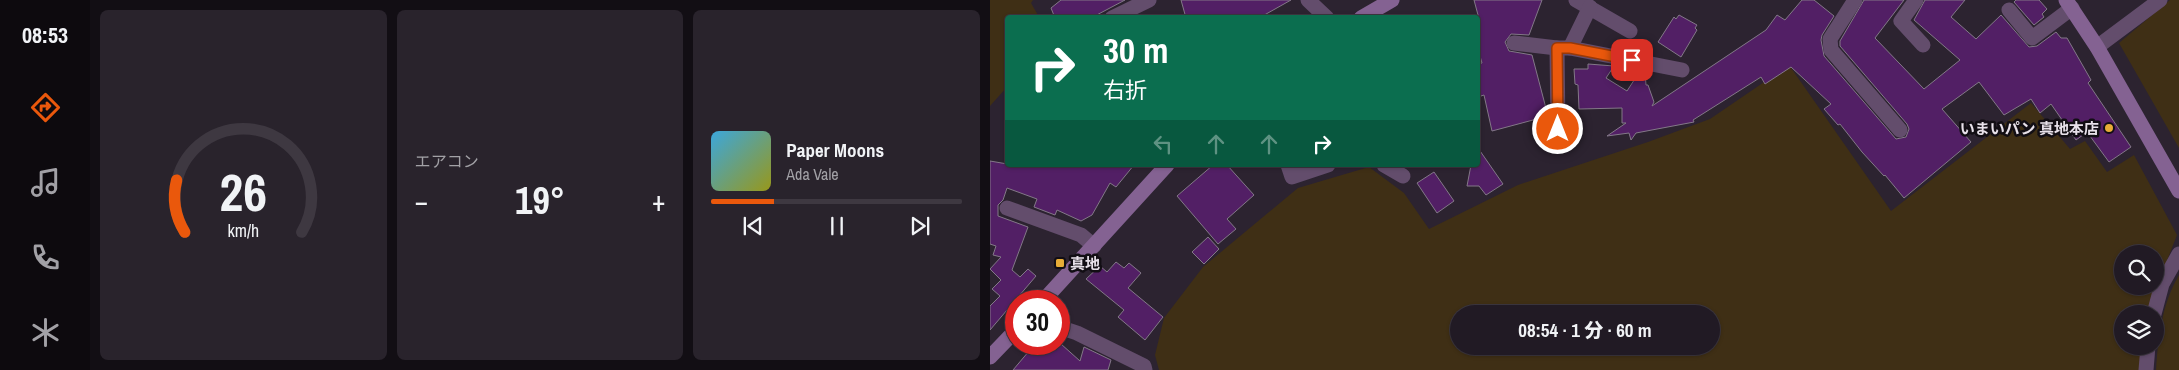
<!DOCTYPE html>
<html lang="ja">
<head>
<meta charset="utf-8">
<style>
	:root { --surface:#211a24; --page:#29232c; --text:#f1f3f6; --muted:#a2a1a6; --line:#3e3841; --accent:#ea580c }
	body { margin:0; font-family:"Archivo Narrow","Noto Sans JP",sans-serif; background:var(--page); color:var(--text); height:100vh; display:flex; flex-direction:column; font-size:19px; white-space:nowrap }
	* { box-sizing:border-box; margin:0 }
	p { font-size:16px; color:var(--muted) }
	.icon { flex:none; width:28px; height:28px; fill:none; stroke:currentColor; stroke-width:2; stroke-linecap:round; stroke-linejoin:round }
	.map { position:relative; flex:1; overflow:hidden }
	.drawer { display:flex; flex-direction:column; gap:10px; padding:10px; background:#120e14; width:900px }
	.drawer>* { flex:none }
	.guide { position:absolute; left:15px; top:15px; width:475px; height:152px; border-radius:5px; box-shadow:0 1px 4px #0004,0 0 0 1px var(--line); background:#0b6e4f; color:#fff; overflow:hidden }
	.buttons { position:absolute; left:1124px; top:245px; display:grid; gap:10px }
	.buttons a { display:grid; place-items:center; width:50px; height:50px; border-radius:50%; background:var(--surface); box-shadow:0 1px 4px #0004,0 0 0 1px var(--line); font-size:25px }
	.speed { position:absolute; left:15px; top:290px; display:flex; gap:10px; font-size:25px; font-weight:700; text-align:center }
	.speed>* { display:grid; place-content:center; width:65px; height:65px; border-radius:50%; background:var(--surface); box-shadow:0 1px 4px #0004,0 0 0 1px var(--line); line-height:1 }
	.speed .limit { border:8px solid #d22; background:#fff; color:#111 }
	.pin { position:absolute; display:grid; place-items:center; width:42px; height:42px; color:#fff; margin:-21px; border-radius:10px; box-shadow:0 2px 8px #0006 }
	.me { position:absolute; width:55px; margin:-28px; rotate:0deg; stroke-linejoin:round; filter:drop-shadow(0 0 4px #0008) }
	.turn { display:flex; align-items:center; gap:18px; height:105px; padding:0 15px; font-size:22px }
	.turn .icon { width:65px; height:65px; stroke-width:2.5 }
	.turn b { display:block; font-size:35px; line-height:42px }
	.lanes { display:flex; align-items:center; height:48px; padding:0 15px; background:#0003; justify-content:center; gap:25px; direction:ltr }
	.lanes .off { opacity:.35 }
	.big { font-size:38px; font-weight:800; line-height:1.1 }
	.drawer .widget { flex:1; display:flex; flex-direction:column; justify-content:center; gap:8px; min-width:0; padding:0 18px; border-radius:8px; background:var(--page) }
	.drawer .dial { align-items:center; gap:0 }
	.dial svg { height:130px; overflow:visible; fill:none; stroke:var(--line); stroke-width:7; stroke-linecap:round; text-anchor:middle }
	.dial text { fill:var(--text); stroke:none }
	.song { display:flex; align-items:center; gap:15px }
	.cover { width:60px; height:60px; border-radius:8px; background:linear-gradient(135deg,hsl(200 70% 55%),hsl(60 70% 35%)) }
	.played { height:5px; border-radius:2px; background:linear-gradient(90deg,var(--accent) 25%,var(--line) 25%) }
	.keys { display:flex; justify-content:space-around; direction:ltr }
	.heat { display:flex; justify-content:space-between; align-items:center; font-size:28px; direction:ltr }
	.drawer .tiles { flex:1; display:grid; gap:10px; grid-template-columns:repeat(3,1fr) }
	.trip { position:absolute; left:460px; top:305px; width:270px; height:50px; border-radius:25px; background:var(--surface); box-shadow:0 1px 4px #0004,0 0 0 1px var(--line); font-weight:800; line-height:50px; text-align:center }
	main { display:flex; flex:1; min-height:0 }
	.tab-bar { display:flex; flex-direction:column; width:90px; justify-content:space-around; align-items:center; background:#0d0a0e; color:var(--muted) }
	.tab-bar .icon { width:35px; height:35px }
	.tab-bar .active { color:var(--accent) }
	.tab-bar b { font-size:22px; color:var(--text) }
	.map>svg:first-child { display:block }
</style>
</head>
<body>
<main>
<nav class="tab-bar">
<b>08:53</b>
<svg class="icon active" aria-label="directions" viewBox="0 0 24 24"><path d="M12 3l9 9-9 9-9-9zM9 14v-3h6M13 9l2 2-2 2"/></svg>
<svg class="icon" aria-label="music" viewBox="0 0 24 24"><path d="M9 18V5l10-2v13"/><circle cx="6" cy="18" r="3"/><circle cx="16" cy="16" r="3"/></svg>
<svg class="icon" aria-label="phone" viewBox="0 0 24 24"><path d="M5 4h4l2 5-3 2q2 4 5 5l2-3 5 2v4C11 20 4 13 5 4z"/></svg>
<svg class="icon" aria-label="climate" viewBox="0 0 24 24"><path d="M12 3v18M4 7l16 10M4 17L20 7"/></svg>
</nav>
<section class="drawer">
<div class="tiles">
<div class="widget dial"><svg viewBox="0 0 100 80">
<path d="M14 69A42 42 0 1 1 86 69"/>
<path d="M14 69A42 42 0 0 1 9 37" stroke="#ea580c"/>
<text x="50" y="56" font-size="32" font-weight="700">26</text>
<text x="50" y="72" font-size="11">km/h</text>
</svg></div>
<div class="widget"><p>エアコン</p>
<div class="heat"><a>−</a><b class="big">19°</b><a>+</a></div>
</div>
<div class="widget">
<div class="song"><i class="cover"></i><div><b>Paper Moons</b><p>Ada Vale</p></div></div>
<div class="played"></div>
<div class="keys"><svg class="icon" aria-label="previous" viewBox="0 0 24 24"><path d="M18 5L8 12l10 7zM5 5v14"/></svg><svg class="icon" aria-label="pause" viewBox="0 0 24 24"><path d="M8 5v14M16 5v14"/></svg><svg class="icon" aria-label="next" viewBox="0 0 24 24"><path d="M6 5l10 7-10 7zM19 5v14"/></svg></div>
</div>
</div>
</section>
<div class="map">
<svg width="1189" height="370" viewBox="0 0 1189 370">
	<rect width="100%" height="100%" fill="#2c2330"/>
	<g fill="#3f2f15" fill-rule="evenodd">
		<path d="M0,0H43L41,3L49,17L18,18L17,87L0,106Z"/>
		<path d="M1180,0H1189V148L1129,43Z"/>
		<path d="M799,65L901,211L1041,103L1080,149L1095,141L1117,172L1144,155L1187,235L1156,314H1132V346H1152L1150,370H169L165,355L174,318L213,267L308,188L379,167L414,193L439,229L528,185L658,142L720,119ZM1132,254H1165V286H1132ZM469,314H721V346H469Z"/>
		<path d="M1189,275V370H1166C1168,336 1172,304 1189,275Z"/>
	</g>
	<g fill="#521f65" stroke="#837888">
		<path d="M71,0H135L101,18H65L61,8Z"/>
		<path d="M191,0H301L269,18H196Z"/>
		<path d="M484,0H552L539,35L521,34L515,42L519,51L542,55L558,116L502,131L494,95L488,97V64L492,63L488,49V15Z"/>
		<path d="M812,0H824L844,16L832,35L831,40L834,56L906,139L916,137L919,129L917,124L850,46V41L874,0H914L885,38L934,89L970,60L924,20L935,0H975L961,17L986,39L1011,15L1039,47L1047,46L1066,32L1071,38H1077L1101,80L1098,83L1141,147L1119,162L1097,132L1086,140L1061,104L1050,113L1041,99L1014,115L989,82L952,109L981,142L914,198L895,175L894,176L872,152L850,124L848,125L834,109L841,104L801,67L775,84L771,77L703,120L704,122L646,133L641,140L639,133L617,136L636,123H632V108L589,109L588,85L585,84L584,69H598V64L624,66L616,78L637,91L650,71L655,72L656,85H658L664,102L662,106L776,30L787,15L795,20Z"/>
		<path d="M1026,0H1049L1057,9L1052,14L1054,17L1044,25L1024,2Z"/>
		<path d="M689,15L707,25L705,28L707,30L691,57L668,42L684,17L686,19Z"/>
		<path d="M488,148L513,184L496,195L489,186H477L481,165H488Z"/>
		<path d="M0,161L29,166L144,165L126,187L120,183L102,215L91,221L67,210L65,215L44,207L47,199L17,188L13,200L8,205V216L38,227L22,270L30,277L38,269L46,276L0,330V306L10,296L2,289L11,280L0,269L11,257L3,255L6,246L0,244Z"/>
		<path d="M223,165H237L264,195L237,219L246,229L228,244L187,196Z"/>
		<path d="M444,172L464,201L447,213L427,183Z"/>
		<path d="M218,237L229,249L214,264L202,252Z"/>
		<path d="M126,262L134,268L139,263L151,273L138,288L173,317L155,340L128,317L134,310L96,279L110,266L117,272Z"/>
		<path d="M45,344H71L90,361L94,347L121,360L118,370H23Z"/>
	</g>
	<g fill="none" stroke-linecap="round" stroke-linejoin="round">
		<g stroke="#634d6c" stroke-width="15">
			<path d="M318,0L337,18"/>
			<path d="M586,0L640,31"/>
			<path d="M865,0L840,39L841,50L910,130"/>
			<path d="M926,0L911,21L933,45"/>
			<path d="M1019,10L1042,38L1082,8"/>
			<path d="M122,18L159,0"/>
			<path d="M524,43L567,48H580L692,70"/>
			<path d="M1107,47L1170,0"/>
			<path d="M567,48L568,129"/>
			<path d="M580,48L600,7"/>
			<path d="M298,165L302,177L338,165"/>
			<path d="M394,165L413,176"/>
			<path d="M17,208L91,235L104,246"/>
			<path d="M1164,314L1172,284L1189,254"/>
			<path d="M69,327L87,333L154,366L155,370"/>
			<path d="M1156,370L1158,346"/>
		</g>
		<g stroke="#846292" stroke-width="15">
			<path d="M1076,0L1107,47L1189,191"/>
			<path d="M371,18L402,0"/>
			<path d="M53,301L177,165"/>
			<path d="M0,357L26,330"/>
		</g>
	</g>
	<g fill="none" stroke-linecap="round" stroke-linejoin="round">
		<g stroke="#983908" stroke-width="12">
			<path id="route" d="M568,129L567,48H580L642,60"/>
		</g>
		<use href="#route" stroke="#ea580c" stroke-width="9"/>
	</g>
	<g fill="#e7ac37" stroke="#120e14" stroke-width="2">
		<circle cx="1119" cy="128" r="5"/>
		<rect x="65" y="258" width="10" height="10" rx="2.5"/>
	</g>
	<g text-anchor="middle" dominant-baseline="central" stroke-width="5" stroke-linejoin="round" paint-order="stroke">
		<g font-size="15" font-weight="bold" fill="#e8e1ea" stroke="#120e14" text-anchor="end">
			<text x="1109" y="128">いまいパン 真地本店</text>
			<text x="80" y="263" text-anchor="start">真地</text>
		</g>
	</g>
</svg>
<div class="buttons">
<a><svg class="icon" aria-label="search" viewBox="0 0 24 24"><circle cx="10" cy="10" r="6"/><path d="M15 15l6 6"/></svg></a>
<a><svg class="icon" aria-label="layers" viewBox="0 0 24 24"><path d="M12 4l9 5-9 5-9-5zM3 14l9 5 9-5"/></svg></a>
</div>
<div class="speed"><div class="limit">30</div></div>
<div class="pin" style="left:642px;top:60px;background:#d93025"><svg class="icon" aria-label="arrive" viewBox="0 0 24 24"><path d="M6 21V4h12l-3 4 3 4H6"/></svg></div>
<svg class="me" style="left:568px;top:129px" viewBox="-20 -20 40 40"><circle r="17" fill="#ea580c" stroke="#fff" stroke-width="3"/><path d="M0-11L8 9 0 5-8 9z" fill="#fff"/></svg>
<div class="trip">08:54 · 1 分 · 60 m</div>
<div class="guide">
<div class="turn"><svg class="icon" aria-label="right" viewBox="0 0 24 24"><path d="M7 20v-9h11M14 6l5 5-5 5"/></svg><div><b>30 m</b>右折</div></div>
<div class="lanes"><svg class="icon off" aria-label="left" viewBox="0 0 24 24"><path d="M17 20v-9H6M10 6l-5 5 5 5"/></svg><svg class="icon off" aria-label="ahead" viewBox="0 0 24 24"><path d="M12 20V5M6 11l6-6 6 6"/></svg><svg class="icon off" aria-label="ahead" viewBox="0 0 24 24"><path d="M12 20V5M6 11l6-6 6 6"/></svg><svg class="icon" aria-label="right" viewBox="0 0 24 24"><path d="M7 20v-9h11M14 6l5 5-5 5"/></svg></div>
</div>
</div>
</main>
</body>
</html>
